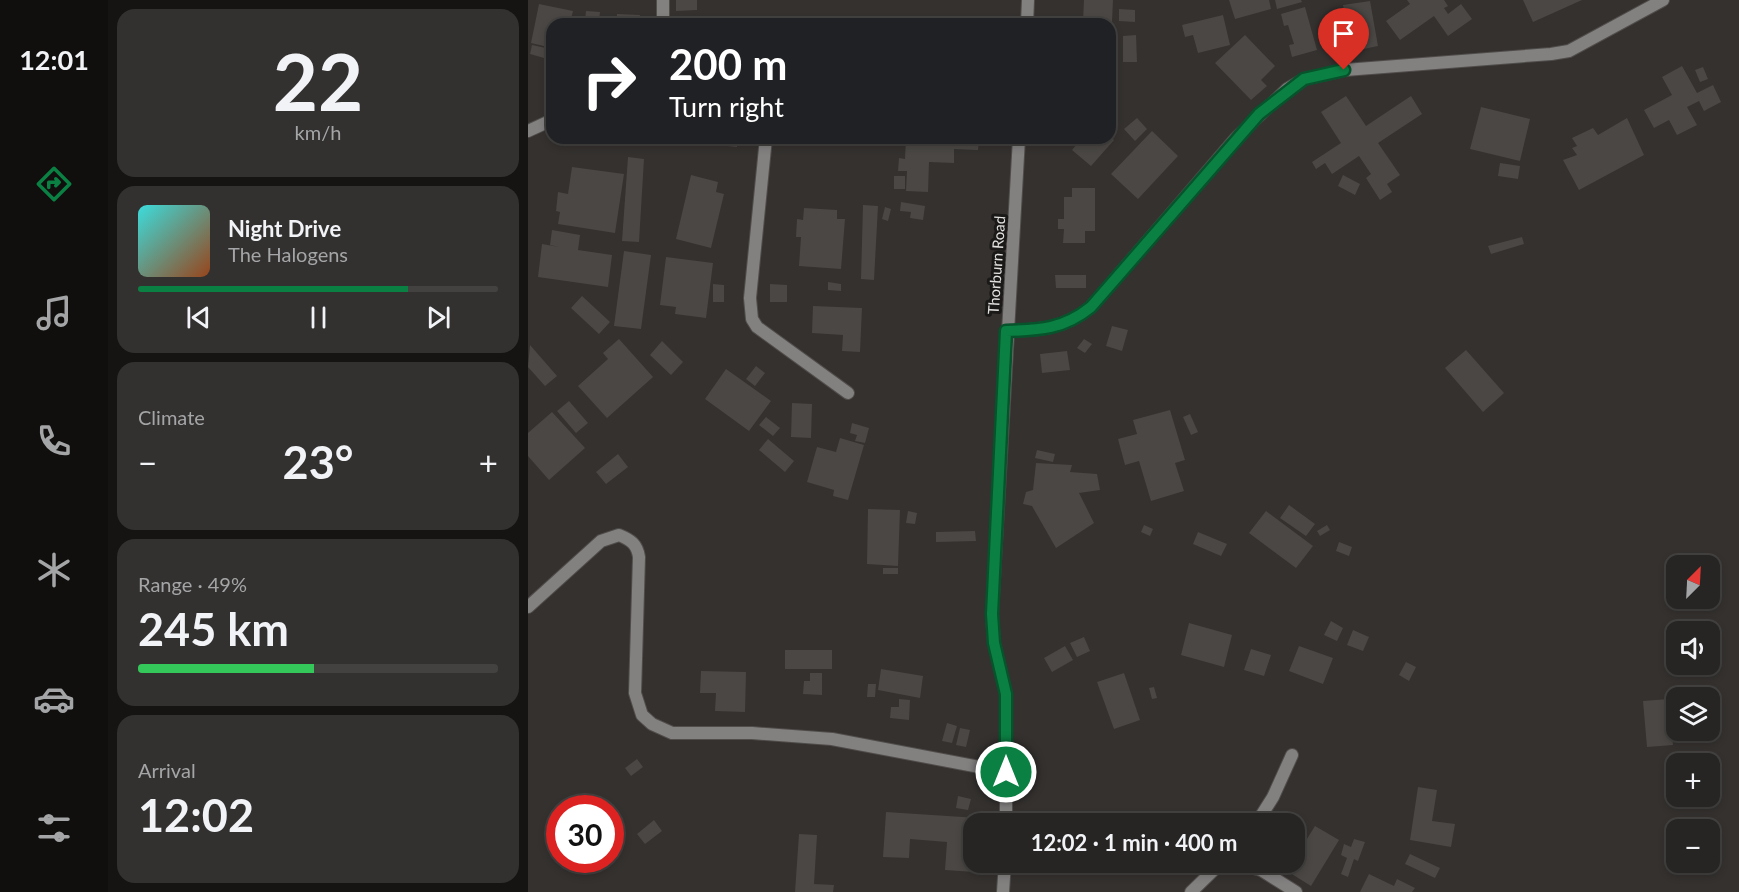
<!DOCTYPE html>
<html lang="en">
<head>
<meta charset="utf-8">
<style>
	:root { --surface:#272523; --page:#333130; --text:#f1f3f6; --muted:#a4a5a6; --line:#434241; --accent:#0b8043 }
	body { margin:0; font-family:Lato,sans-serif; background:var(--page); color:var(--text); height:100vh; display:flex; flex-direction:column; font-size:22px; white-space:nowrap }
	* { box-sizing:border-box; margin:0 }
	p { font-size:20px; color:var(--muted) }
	.icon { flex:none; width:33px; height:33px; fill:none; stroke:currentColor; stroke-width:2; stroke-linecap:round; stroke-linejoin:round }
	.map { position:relative; flex:1; overflow:hidden }
	.side { display:flex; flex-direction:column; gap:9px; padding:9px; background:#151413; width:420px }
	.side>* { flex:none }
	.hud { position:absolute; left:18px; top:18px; width:570px; height:126px; border-radius:18px; box-shadow:0 3px 9px #0003,0 0 0 2px var(--line); background:#202124; color:#fff; overflow:hidden }
	.needle { width:39px; rotate:24deg }
	.controls { position:absolute; left:1138px; top:555px; display:grid; gap:12px }
	.controls a { display:grid; place-items:center; width:54px; height:54px; border-radius:12px; background:var(--surface); box-shadow:0 3px 9px #0003,0 0 0 2px var(--line); font-size:30px }
	.speed { position:absolute; left:18px; top:795px; display:flex; gap:12px; font-size:30px; font-weight:700; text-align:center }
	.speed>* { display:grid; place-content:center; width:78px; height:78px; border-radius:50%; background:var(--surface); box-shadow:0 3px 9px #0003,0 0 0 2px var(--line); line-height:1 }
	.speed .limit { border:9px solid #d22; background:#fff; color:#111 }
	.pin { position:absolute; display:grid; place-items:center; width:51px; height:51px; color:#fff; margin:-62px -26px; border-radius:50% 50% 50% 0; rotate:-45deg; box-shadow:0 0 6px #0007 }
	.pin .icon { rotate:45deg }
	.me { position:absolute; width:66px; margin:-33px; rotate:0deg; stroke-linejoin:round; filter:drop-shadow(0 0 4px #0008) }
	.turn { display:flex; align-items:center; gap:21px; height:126px; padding:0 24px; font-size:27px }
	.turn .icon { width:78px; height:78px; stroke-width:2.5 }
	.turn b { display:block; font-size:42px; line-height:51px }
	.big { font-size:45px; font-weight:700; line-height:1.1 }
	.side .card { flex:1; display:flex; flex-direction:column; justify-content:center; gap:9px; min-width:0; padding:0 21px; border-radius:18px; background:var(--page) }
	.side .dial { align-items:center; gap:0 }
	.dial b { font-size:78px; line-height:1 }
	.song { display:flex; align-items:center; gap:18px }
	.cover { width:72px; height:72px; border-radius:9px; background:linear-gradient(135deg,hsl(180 70% 55%),hsl(20 70% 35%)) }
	.played { height:6px; border-radius:3px; background:linear-gradient(90deg,var(--accent) 75%,var(--line) 75%) }
	.keys { display:flex; justify-content:space-around; direction:ltr }
	.heat { display:flex; justify-content:space-between; align-items:center; font-size:33px; direction:ltr }
	.charge { height:9px; border-radius:4px; background:linear-gradient(90deg,#34c759 49%,var(--line) 0) }
	.trip { position:absolute; left:435px; top:813px; width:342px; height:60px; border-radius:18px; background:var(--surface); box-shadow:0 3px 9px #0003,0 0 0 2px var(--line); font-weight:700; line-height:60px; text-align:center }
	main { display:flex; flex:1; min-height:0 }
	.dock { display:flex; flex-direction:column; width:108px; justify-content:space-around; align-items:center; background:#100f0e; color:var(--muted) }
	.dock .icon { width:42px; height:42px }
	.dock .active { color:var(--accent) }
	.dock b { font-size:27px; color:var(--text) }
	.map>svg:first-child { display:block }
</style>
</head>
<body>
<main>
<nav class="dock">
<b>12:01</b>
<svg class="icon active" aria-label="directions" viewBox="0 0 24 24"><path d="M12 3l9 9-9 9-9-9zM9 14v-3h6M13 9l2 2-2 2"/></svg>
<svg class="icon" aria-label="music" viewBox="0 0 24 24"><path d="M9 18V5l10-2v13"/><circle cx="6" cy="18" r="3"/><circle cx="16" cy="16" r="3"/></svg>
<svg class="icon" aria-label="phone" viewBox="0 0 24 24"><path d="M5 4h4l2 5-3 2q2 4 5 5l2-3 5 2v4C11 20 4 13 5 4z"/></svg>
<svg class="icon" aria-label="climate" viewBox="0 0 24 24"><path d="M12 3v18M4 7l16 10M4 17L20 7"/></svg>
<svg class="icon" aria-label="car" viewBox="0 0 24 24"><path d="M5 17H2v-5l4-1 3-4h7l3 4 3 1v5h-3M9 17h6M6 11h13"/><circle cx="7" cy="17" r="2"/><circle cx="17" cy="17" r="2"/></svg>
<svg class="icon" aria-label="filters" viewBox="0 0 24 24"><path d="M4 7h16M4 17h16"/><circle cx="9" cy="7" r="2"/><circle cx="15" cy="17" r="2"/></svg>
</nav>
<section class="side">
<div class="card dial"><b>22</b><p>km/h</p></div>
<div class="card">
<div class="song"><i class="cover"></i><div><b>Night Drive</b><p>The Halogens</p></div></div>
<div class="played"></div>
<div class="keys"><svg class="icon" aria-label="previous" viewBox="0 0 24 24"><path d="M18 5L8 12l10 7zM5 5v14"/></svg><svg class="icon" aria-label="pause" viewBox="0 0 24 24"><path d="M8 5v14M16 5v14"/></svg><svg class="icon" aria-label="next" viewBox="0 0 24 24"><path d="M6 5l10 7-10 7zM19 5v14"/></svg></div>
</div>
<div class="card"><p>Climate</p>
<div class="heat"><a>−</a><b class="big">23°</b><a>+</a></div>
</div>
<div class="card"><p>Range · 49%</p><b class="big">245 km</b><div class="charge"></div></div>
<div class="card"><p>Arrival</p><b class="big">12:02</b></div>
</section>
<div class="map">
<svg width="1211" height="892" viewBox="0 0 1211 892">
	<rect width="100%" height="100%" fill="#34312f"/>
	<g fill="#4a4744">
		<path d="M148,0H169V10L148,11Z"/>
		<path d="M556,0H585L584,22L555,21Z"/>
		<path d="M701,0H741L743,9L707,19Z"/>
		<path d="M747,0H773L774,2L749,9Z"/>
		<path d="M879,0H916L920,6L916,8L920,14L933,4L944,19L920,36L906,16L872,40L858,21L882,4Z"/>
		<path d="M995,0H1054L1005,22Z"/>
		<path d="M842,1L850,46L826,51L824,43L818,44L813,16L817,15L815,5Z"/>
		<path d="M11,4L45,11L43,19L60,23L24,24V58L18,57L20,47L3,43Z"/>
		<path d="M777,7L789,50L764,57L761,45L766,44L760,25L756,26L753,14Z"/>
		<path d="M591,9L607,10V22L591,21Z"/>
		<path d="M58,11L72,12L71,21L57,20Z"/>
		<path d="M89,14L112,15L111,24H89Z"/>
		<path d="M695,15L702,45L670,53L665,35L657,37L654,25Z"/>
		<path d="M608,35L609,62H595V36Z"/>
		<path d="M717,35L747,66L733,80L739,86L723,100L687,63Z"/>
		<path d="M4,45L18,48L16,58L2,54Z"/>
		<path d="M1154,66L1169,93L1185,85L1193,102L1176,111L1171,101L1159,107L1169,125L1149,135L1141,120L1126,128L1116,110L1144,95L1134,77Z"/>
		<path d="M1175,67L1180,79L1172,82L1167,70Z"/>
		<path d="M818,96L838,126L883,96L894,114L850,143L872,175L859,184L864,192L852,200L838,178L843,174L831,156L804,174L797,163L788,169L784,162L813,143L793,112Z"/>
		<path d="M953,107L1002,119L992,161L942,149Z"/>
		<path d="M609,118L619,129L607,141L596,129Z"/>
		<path d="M1099,118L1116,155L1051,190L1035,160L1049,155L1044,148L1049,146L1044,138L1065,128L1070,135Z"/>
		<path d="M624,131L650,156L610,199L583,174Z"/>
		<path d="M582,136L586,140L563,166L544,150L554,138Z"/>
		<path d="M88,138H123L122,144Z"/>
		<path d="M134,138H160L159,144L134,141Z"/>
		<path d="M171,138H210L209,147L170,143Z"/>
		<path d="M378,138L451,140L450,150L426,149V163L401,162L400,192L378,191L379,171H370L371,158L377,159Z"/>
		<path d="M100,157L116,159L111,242L94,241Z"/>
		<path d="M972,163L992,166L990,179L970,176Z"/>
		<path d="M44,167L96,174L87,233L30,224L32,212L28,211L30,192L40,194Z"/>
		<path d="M163,175L190,182L188,192L196,194L183,248L148,239Z"/>
		<path d="M815,175L832,184L827,195L810,186Z"/>
		<rect x="366" y="176" width="11" height="13"/>
		<path d="M544,188H567V231H557V243H535L536,229H530V219H536V197H544Z"/>
		<path d="M373,202L397,206L395,220L382,218L383,212L372,211Z"/>
		<path d="M335,205L350,206L346,280L333,279Z"/>
		<path d="M357,207L363,209L360,221L354,219Z"/>
		<path d="M276,208L309,210V219H317L313,269L271,266L273,237H268L269,219L275,220Z"/>
		<path d="M24,230L52,235L50,250L84,255L80,287L10,277L14,244L31,247L22,245Z"/>
		<path d="M994,237L996,244L963,254L960,246Z"/>
		<path d="M96,251L123,255L113,329L86,326Z"/>
		<path d="M138,257L185,263L178,318L147,314L148,307L132,305Z"/>
		<path d="M527,275H558V288H528Z"/>
		<path d="M300,282L313,284V291L300,290Z"/>
		<path d="M185,284L196,285V302H185Z"/>
		<path d="M242,284L259,285V302H242Z"/>
		<path d="M54,296L82,322L71,334L43,308Z"/>
		<path d="M285,306L334,308L332,352L314,351L315,335L284,333Z"/>
		<path d="M584,326L600,330L594,351L578,346Z"/>
		<path d="M91,339L125,377L79,418L50,386L80,359L75,353Z"/>
		<path d="M556,339L564,344L557,353L549,348Z"/>
		<path d="M134,341L155,362L143,375L122,355Z"/>
		<path d="M2,345L29,376L17,386L0,367Z"/>
		<path d="M938,350L976,393L955,412L917,368Z"/>
		<path d="M539,351L542,370L514,373L512,354Z"/>
		<path d="M228,366L237,373L227,386L218,379Z"/>
		<path d="M198,369L243,401L221,431L177,399Z"/>
		<path d="M41,401L60,423L48,433L29,411Z"/>
		<path d="M264,403L284,404L283,438L263,437Z"/>
		<path d="M642,410L657,460L647,463L656,491L623,501L611,461L597,465L590,439L609,434L605,420Z"/>
		<path d="M24,412L57,448L21,480L0,456V433Z"/>
		<path d="M662,414L670,432L663,435L655,417Z"/>
		<path d="M238,417L252,428L245,436L231,425Z"/>
		<path d="M324,423L341,428L337,443L327,441L329,435L322,433Z"/>
		<path d="M312,438L336,445L320,500L305,496L306,490L279,482L289,447L308,452Z"/>
		<path d="M240,439L266,461L257,472L231,450Z"/>
		<path d="M509,450L527,454L525,462L507,458Z"/>
		<path d="M90,454L100,467L78,484L68,472Z"/>
		<path d="M508,463L544,465L542,472L569,474L572,490L551,493L566,523L528,548L504,506L495,504L498,492L505,490Z"/>
		<path d="M761,505L787,524L778,536L752,518Z"/>
		<path d="M340,509L372,510L370,566L339,564Z"/>
		<path d="M380,511L389,513L387,524L378,523Z"/>
		<path d="M738,511L785,546L768,568L721,533Z"/>
		<path d="M616,525L625,529L622,536L613,532Z"/>
		<path d="M799,525L802,530L792,536L789,531Z"/>
		<path d="M447,531L448,541L408,542V532Z"/>
		<path d="M670,532L699,544L693,556L665,544Z"/>
		<path d="M811,542L824,547L821,556L808,551Z"/>
		<rect x="355" y="568" width="15" height="6"/>
		<path d="M803,621L815,628L809,641L796,635Z"/>
		<path d="M661,623L704,635L696,667L653,655Z"/>
		<path d="M825,630L841,637L835,651L819,645Z"/>
		<path d="M556,637L562,651L549,657L542,643Z"/>
		<path d="M537,646L545,660L524,672L516,658Z"/>
		<path d="M771,646L805,658L795,684L761,671Z"/>
		<path d="M723,649L743,655L736,676L716,670Z"/>
		<rect x="257" y="650" width="47" height="19"/>
		<path d="M878,662L888,667L881,681L871,675Z"/>
		<path d="M353,669L395,676L392,698L350,690Z"/>
		<path d="M173,671L218,672L217,712L187,711L188,693H172Z"/>
		<path d="M282,673H294V695L275,694L276,681H282Z"/>
		<path d="M596,673L612,720L586,729L569,682Z"/>
		<path d="M340,684H348L347,697H339Z"/>
		<path d="M626,687L629,698L624,699L621,688Z"/>
		<path d="M371,699L382,700L381,720L362,718L363,707H371Z"/>
		<path d="M1141,699L1145,745L1119,747L1115,701Z"/>
		<path d="M419,723L429,726L424,743L414,741Z"/>
		<path d="M432,728L442,730L438,747L428,745Z"/>
		<path d="M109,759L115,767L103,776L97,768Z"/>
		<path d="M890,787L909,790L904,821L927,824L923,847L882,840Z"/>
		<path d="M430,796L443,799L440,810L428,808Z"/>
		<path d="M358,812L450,818L449,824H446V872L417,870L419,842L382,839L381,858L355,857Z"/>
		<path d="M126,820L134,831L117,844L109,834Z"/>
		<path d="M787,826L811,840L783,886L759,871Z"/>
		<path d="M271,834L289,835L286,884L306,885L305,892H267Z"/>
		<path d="M826,839L837,842L830,861L826,859L820,877L813,874L819,858L813,855L816,844L823,847Z"/>
		<path d="M882,854L912,868L907,878L877,864Z"/>
		<path d="M841,874L866,886L869,879L887,888L884,892H832Z"/>
	</g>
	<g fill="none" stroke-linecap="round" stroke-linejoin="round">
		<g stroke="#504d4b" stroke-width="14">
			<g id="street">
				<path d="M135,24V0"/>
				<path d="M499,24L500,0"/>
				<path d="M0,131L24,120"/>
				<path d="M238,138L222,298L224,319L229,327L320,393"/>
				<path d="M479,331C512,330 536,329 563,307L708,138L759,89L776,79L817,70L1023,54L1041,51L1135,0"/>
				<path d="M0,607L73,541L91,535C103,540 109,544 111,557L107,693L114,715L124,724L144,733H224L304,739L478,772"/>
				<path d="M478,824V694L466,643L464,614L491,138"/>
				<path d="M728,824L745,797L764,755"/>
				<path d="M705,862L733,870L768,892"/>
				<path d="M475,892L477,862"/>
				<path d="M663,892L694,862"/>
			</g>
		</g>
		<use href="#street" stroke="#838180" stroke-width="12"/>
	</g>
	<g fill="none" stroke-linecap="round" stroke-linejoin="round">
		<g stroke="#07532c" stroke-width="15">
			<path id="route" d="M478,772V694L466,643L464,614L478,331C512,330 536,329 563,307L731,114L776,79L816,70"/>
		</g>
		<use href="#route" stroke="#0b8043" stroke-width="10"/>
	</g>
	<g text-anchor="middle" dominant-baseline="central" stroke-width="6" stroke-linejoin="round" paint-order="stroke">
		<g font-size="15" fill="#e4e2e0" stroke="#1b1918">
			<text transform="translate(468 265) rotate(-86)">Thorburn Road</text>
		</g>
	</g>
</svg>
<div class="controls">
<a><svg class="needle" viewBox="-14 -14 28 28"><path d="M0-13l5 13h-10z" fill="#e53935"/><path d="M0 13l5-13h-10z" fill="#a4a5a6"/></svg></a>
<a><svg class="icon" aria-label="sound" viewBox="0 0 24 24"><path d="M4 9h4l5-4v14l-5-4H4zM17 9q2 3 0 6"/></svg></a>
<a><svg class="icon" aria-label="layers" viewBox="0 0 24 24"><path d="M12 4l9 5-9 5-9-5zM3 14l9 5 9-5"/></svg></a>
<a>+</a>
<a>−</a>
</div>
<div class="speed"><div class="limit">30</div></div>
<div class="pin" style="left:816px;top:70px;background:#d93025"><svg class="icon" aria-label="arrive" viewBox="0 0 24 24"><path d="M6 21V4h12l-3 4 3 4H6"/></svg></div>
<svg class="me" style="left:478px;top:772px" viewBox="-20 -20 40 40"><circle r="17" fill="#0b8043" stroke="#fff" stroke-width="3"/><path d="M0-11L8 9 0 5-8 9z" fill="#fff"/></svg>
<div class="trip">12:02 · 1 min · 400 m</div>
<div class="hud">
<div class="turn"><svg class="icon" aria-label="right" viewBox="0 0 24 24"><path d="M7 20v-9h11M14 6l5 5-5 5"/></svg><div><b>200 m</b>Turn right</div></div>
</div>
</div>
</main>
</body>
</html>
